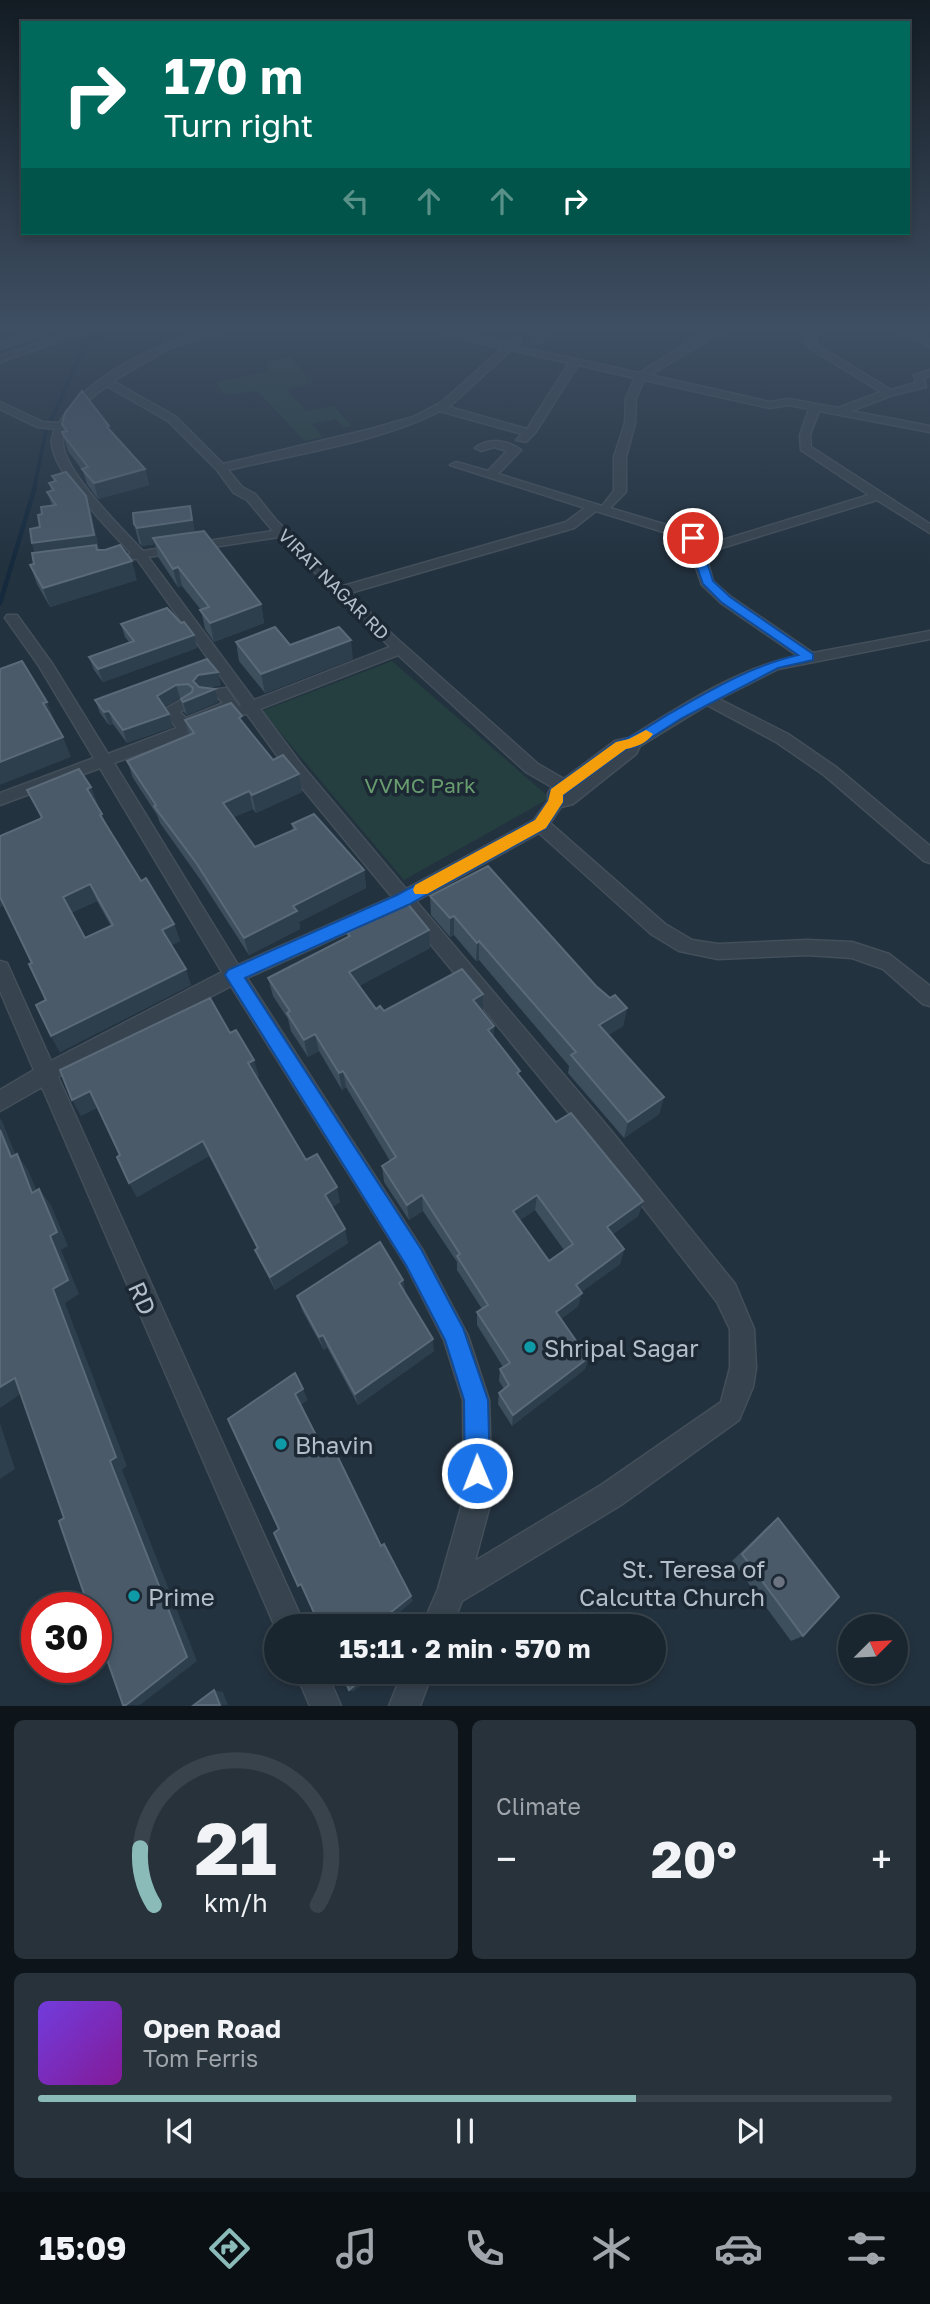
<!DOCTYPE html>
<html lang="en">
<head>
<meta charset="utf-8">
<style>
	:root { --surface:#1a262f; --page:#27323b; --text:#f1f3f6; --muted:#9fa5aa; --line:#38434b; --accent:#8bbbb9 }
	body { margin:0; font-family:"Golos Text",sans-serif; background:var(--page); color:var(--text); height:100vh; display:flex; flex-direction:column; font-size:26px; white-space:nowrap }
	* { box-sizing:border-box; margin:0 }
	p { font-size:23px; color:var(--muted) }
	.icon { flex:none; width:38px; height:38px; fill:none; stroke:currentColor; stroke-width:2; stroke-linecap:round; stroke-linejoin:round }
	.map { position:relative; height:1706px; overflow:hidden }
	.side { display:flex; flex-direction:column; gap:14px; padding:14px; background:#0e151a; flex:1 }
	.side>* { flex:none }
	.top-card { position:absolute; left:21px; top:21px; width:889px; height:214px; border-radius:0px; box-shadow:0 4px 10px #0003,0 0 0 2px var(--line); background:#00695c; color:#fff; overflow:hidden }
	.needle { width:46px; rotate:66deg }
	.tools { position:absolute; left:838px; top:1614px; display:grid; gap:14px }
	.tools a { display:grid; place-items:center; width:70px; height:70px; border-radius:50%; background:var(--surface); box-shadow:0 4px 10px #0003,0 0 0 2px var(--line); font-size:35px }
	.speed { position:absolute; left:21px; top:1592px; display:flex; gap:14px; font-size:35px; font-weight:700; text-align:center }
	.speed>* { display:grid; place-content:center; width:91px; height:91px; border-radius:50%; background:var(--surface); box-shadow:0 4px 10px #0003,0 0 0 2px var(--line); line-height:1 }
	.speed .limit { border:10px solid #d22; background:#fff; color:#111 }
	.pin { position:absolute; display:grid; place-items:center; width:60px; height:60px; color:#fff; margin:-30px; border:4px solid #fff; border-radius:50%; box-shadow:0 2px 7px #0007 }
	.me { position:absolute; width:77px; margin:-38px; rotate:359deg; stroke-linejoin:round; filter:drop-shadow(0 0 5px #0008) }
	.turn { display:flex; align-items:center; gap:24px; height:147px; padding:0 28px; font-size:32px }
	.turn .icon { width:91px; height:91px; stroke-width:2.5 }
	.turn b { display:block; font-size:49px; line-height:60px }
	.lanes { display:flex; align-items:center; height:66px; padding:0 28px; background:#0003; justify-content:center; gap:35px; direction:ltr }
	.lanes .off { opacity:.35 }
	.big { font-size:52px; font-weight:700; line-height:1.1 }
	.side .widget { flex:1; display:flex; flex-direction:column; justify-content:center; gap:10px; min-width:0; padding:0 24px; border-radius:10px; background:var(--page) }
	.side .dial { align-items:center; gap:0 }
	.dial svg { height:182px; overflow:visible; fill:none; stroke:var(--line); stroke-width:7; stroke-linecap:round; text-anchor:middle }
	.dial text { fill:var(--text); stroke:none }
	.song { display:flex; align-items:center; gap:21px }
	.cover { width:84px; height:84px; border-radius:10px; background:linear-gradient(135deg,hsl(260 70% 55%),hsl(290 70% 35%)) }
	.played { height:7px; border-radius:4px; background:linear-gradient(90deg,var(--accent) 70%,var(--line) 70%) }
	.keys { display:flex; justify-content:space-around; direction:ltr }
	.heat { display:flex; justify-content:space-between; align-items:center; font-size:38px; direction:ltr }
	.side .tiles { flex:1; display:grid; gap:14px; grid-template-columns:1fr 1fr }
	.widget:last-child { grid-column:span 2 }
	.trip { position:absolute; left:264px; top:1614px; width:402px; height:70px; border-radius:35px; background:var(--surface); box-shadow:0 4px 10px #0003,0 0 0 2px var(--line); font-weight:700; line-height:70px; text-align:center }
	.dock { display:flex; height:112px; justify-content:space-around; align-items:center; background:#0a0f13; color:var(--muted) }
	.dock .icon { width:49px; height:49px }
	.dock .selected { color:var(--accent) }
	.dock b { font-size:32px; color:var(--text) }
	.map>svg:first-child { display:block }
</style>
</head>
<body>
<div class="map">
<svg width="930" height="1706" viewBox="0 0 930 1706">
	<rect width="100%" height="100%" fill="#23323f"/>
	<g fill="#253f40">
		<path d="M290,357L312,383L288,390L306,411L334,406L351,426L344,428L336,419L312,424L322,437L305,441L257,391L226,395L217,387V382L270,371L266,362Z"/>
		<path d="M392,661L550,798L404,880L262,711Z"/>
	</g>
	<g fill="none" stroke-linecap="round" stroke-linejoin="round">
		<g stroke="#152a3d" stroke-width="3.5">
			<path d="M50,423L87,341L118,327"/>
			<path d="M34,489L46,431"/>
		</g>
		<path stroke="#152a3d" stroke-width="4.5" d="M0,603L35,487"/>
		<g stroke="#434f5a" stroke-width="3">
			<g id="minor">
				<path d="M46,327L58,328L0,349V343Z"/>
				<path d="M85,327H100L0,362V356Z"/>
				<path d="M221,327H241L172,347L113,381L176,417L223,464L371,429L413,417L442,402L502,348L416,327H435L507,344L516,338L521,341L516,346L639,373C670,355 703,327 740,327L710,339L650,375L770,402L789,399L838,408L881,392L811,349L805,342L806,336L815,327H825L816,337L817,345L891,390L916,383L914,375L930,370V376L924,378L926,387L893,395L851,411L930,426V432L819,411L810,435L811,447L930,524V533L877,500L705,553L713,581L731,597L813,653L930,631V639L778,669L719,699L788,734L836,767L930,846V863L924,861L824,775L776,742L707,705L640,746L636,754L573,804L561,807L550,823L665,924L692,940L718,944L807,940L852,942L889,954L930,986V1006L923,1004L883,969L852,958L807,955L718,959L679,951L651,934L539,833L416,901L608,1127L735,1284L754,1329L756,1368L753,1387L739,1420L621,1505L462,1601L452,1626H422L438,1589L464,1497L463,1400L444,1340L406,1265L231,986L58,1077L305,1626H276V1629L42,1087L0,1111V1090L34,1070L0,991V961L7,963L51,1061L222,972L100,768L0,805V793L94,758L39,666L5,618L7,615H17L53,665L108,754L177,728L163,710L181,700H191L194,703L180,712L186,718L223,703L217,697H202L199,694L202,691L226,688L239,706L241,705L137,559H127L126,556L131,553C110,531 55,474 52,445C51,440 53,434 55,429L37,427L0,409V402L43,422L59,423C91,371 164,340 221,327ZM511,350L569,363L527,429L449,407ZM578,365L635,378L626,398L625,423L614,457V491L602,506L498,474L521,450C507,440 490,437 475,448L481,451L494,447L507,451L488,471L456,462L450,465L585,508L566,522L343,586L276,520L255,494L242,487L228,470C295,454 380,442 440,411L522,434L516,440L526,442L535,433ZM644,380L770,408L789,405L809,409L800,435L801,450L869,495L703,546L694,533L610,508L626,492V457L635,423L636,398ZM107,386L168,421L217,470L234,493L247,500L273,531L143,551C123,530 64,471 63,444C61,420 90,398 107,386ZM596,511L686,539L702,585L721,603L798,656C740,667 679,707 629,738L615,741L564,779L538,764L394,636L350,593L574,528ZM279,537L390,647L254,700L148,557ZM398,655L526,772L552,787L548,793V801L534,820L406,889L301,764L260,709ZM233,710L235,715L247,714L289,772L392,897L238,965L114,763L215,726L218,722L214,718ZM401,908L592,1141L717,1302L730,1329V1368L721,1402L601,1485L475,1561L492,1497L489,1400L468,1336L422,1249L247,978Z"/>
				<path d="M527,327H537L546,337L540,343H534L536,337Z"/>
				<path d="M906,330L930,340V347L903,335L901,333Z"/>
				<path d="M295,1671H326L341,1706H310Z"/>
				<path d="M403,1671H433L420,1706H389Z"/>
			</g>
		</g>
		<use href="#minor" fill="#37434e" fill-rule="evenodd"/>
	</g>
	<g fill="#3d4e5d" fill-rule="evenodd">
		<path d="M62,424L111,431L145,469L149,485L98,499L87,484L83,471L68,451L62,432H64Z"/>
		<path d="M52,476L86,496L91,513L99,550L137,580L50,607L37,584L30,565L34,564L35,553L32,543L40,527L42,514L52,505L47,492L51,491L49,483L54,481Z"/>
		<path d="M190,506L195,533L261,604L264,623L214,642L205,629L201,610L182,586L178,587L158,557L155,544L142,546L139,543L134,524Z"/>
		<path d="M121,624L194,635L197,648L103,682L94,670L89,657L129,642L125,637Z"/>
		<path d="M236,642L290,645L353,659L265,693L239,661Z"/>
		<path d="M207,659L221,685L206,688L218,702L187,715L184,712L181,699L184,698H180L164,707L169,714L173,727L127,743L113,724L109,725L100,713L95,700Z"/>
		<path d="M185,720L244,725L273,760L299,774L302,792L256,813L253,809L234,817L255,847L293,831L292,824L364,870L366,888L299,922L300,929L249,955L202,882L160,823L157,815L133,778L127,761L189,735Z"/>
		<path d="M91,787L97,805L107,825L141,881L174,924L180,941L171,945L191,985L60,1052L51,1036L46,1000L32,963L4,905L0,907V836L41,818L27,790ZM97,901L111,926L85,938L71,913Z"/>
		<path d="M430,896L596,986L610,998L627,1008L623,1026L608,1035L664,1097L659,1114L624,1138L568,1073L569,1066L479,960L476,961L454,935L450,937L431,915Z"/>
		<path d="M429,930L430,948L359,986L376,1009L384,1011L483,1012L494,1037L520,1077L556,1122L643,1201L638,1216L613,1234L624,1249L620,1264L581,1292L578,1306L561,1319L588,1358L585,1369L512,1426L498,1404L499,1393L504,1389L499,1381L500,1369L503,1367L477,1325V1312L482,1309L457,1270V1262L423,1211L409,1220L384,1182L382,1166L390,1161L346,1087L342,1090L319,1051L308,1057L291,1031L288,1019L273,996L268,978L348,937L347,933ZM535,1210L564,1250L549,1261L520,1220Z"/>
		<path d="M230,1033L259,1076L257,1077L306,1160L340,1202L332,1207L348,1243L275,1290L261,1263L255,1250L257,1249L209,1156L137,1197L129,1183L120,1155L98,1107L81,1116Z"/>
		<path d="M403,1280L405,1292L434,1351L358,1405L327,1347L324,1350L302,1310L297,1296Z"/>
		<path d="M778,1518L803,1636L791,1641L732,1561L768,1526Z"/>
	</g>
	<g fill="#2d3e4c">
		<path d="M145,469L149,485L98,499L94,483Z"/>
		<path d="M86,496L91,513L99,551L38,560L32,543Z"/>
		<path d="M190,506L196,539L153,538L155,544L142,546L137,528Z"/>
		<path d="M132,561L137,580L50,607L43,588Z"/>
		<path d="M178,567L182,586L178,587L173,569Z"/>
		<path d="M261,604L264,623L214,642L210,623Z"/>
		<path d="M194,635L197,648L103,682L98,669Z"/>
		<path d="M351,640L353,659L265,693L261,674Z"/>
		<path d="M218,672L221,685L202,688L196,694L193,681L198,675Z"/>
		<path d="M176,685L180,698L160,709L157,696Z"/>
		<path d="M215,689L218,702L187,715L183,702Z"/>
		<path d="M47,702L55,721L51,723L43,703Z"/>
		<path d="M109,711L113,724L109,725L104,712Z"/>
		<path d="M169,714L173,727L127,743L123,730Z"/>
		<path d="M63,737L71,757L0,785V762Z"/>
		<path d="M299,774L302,792L256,813L252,795Z"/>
		<path d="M91,787L98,805L94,806L87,789Z"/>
		<path d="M249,791L253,809L227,820L223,803Z"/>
		<path d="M364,870L366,888L299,922L300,929L249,955L244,938L293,906Z"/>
		<path d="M90,884L97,901L71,913L63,897Z"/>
		<path d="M0,896L5,905L0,907Z"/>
		<path d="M454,916V935L450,937V918Z"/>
		<path d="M174,924L180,941L168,946L162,930Z"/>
		<path d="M429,930L430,948L352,990L349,972Z"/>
		<path d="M479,941V960L476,961L477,943Z"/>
		<path d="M186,969L191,985L60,1052L51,1036Z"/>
		<path d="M483,994V1012L473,1000Z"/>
		<path d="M627,1008L623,1026L596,1043L599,1025Z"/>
		<path d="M494,1026V1044L488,1030Z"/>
		<path d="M315,1034L319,1051L308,1057L304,1040Z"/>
		<path d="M254,1060L259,1076L253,1079L248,1063Z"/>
		<path d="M343,1071L346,1087L342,1090L339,1073Z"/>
		<path d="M90,1091L99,1107L81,1116L72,1100Z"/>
		<path d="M664,1097L659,1114L624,1138L628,1122Z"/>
		<path d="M0,1118L2,1121L23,1173L11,1157L0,1130Z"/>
		<path d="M203,1141L209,1156L137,1197L129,1183Z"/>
		<path d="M17,1154L28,1170L44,1208L32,1193Z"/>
		<path d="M337,1187L340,1202L328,1209L325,1195Z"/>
		<path d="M39,1189L51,1205L68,1246L61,1250L79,1294L65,1303L127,1466L122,1470L197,1661L140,1705H126L110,1461L53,1289Z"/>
		<path d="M422,1195L423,1211L409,1220L407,1205Z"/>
		<path d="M537,1195L535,1210L512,1226L513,1211Z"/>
		<path d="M643,1201L638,1216L603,1241L607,1227Z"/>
		<path d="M345,1229L348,1243L275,1290L270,1277Z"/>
		<path d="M624,1249L620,1264L573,1298L576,1285Z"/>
		<path d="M403,1280L405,1294L399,1283Z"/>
		<path d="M582,1293L578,1306L554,1324L556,1312Z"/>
		<path d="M323,1335L327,1347L324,1350L319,1337Z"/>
		<path d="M433,1339L434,1351L358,1405L355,1394Z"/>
		<path d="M588,1358L585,1369L512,1426L513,1415Z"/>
		<path d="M15,1378L28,1389L0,1408V1387Z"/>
		<path d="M303,1389L308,1400L301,1405L295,1394Z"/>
		<path d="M0,1423L15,1469L0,1479Z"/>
		<path d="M411,1596L413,1601L383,1626H382L380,1621Z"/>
		<path d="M372,1671H379L353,1692L349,1690Z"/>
		<path d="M214,1690L223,1692L228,1705H220Z"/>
	</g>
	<g fill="#4a5a69" stroke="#5a6a78" stroke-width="2" fill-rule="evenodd">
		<path d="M82,391L109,426L107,427L145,469L94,483L82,469L88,467L64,436L62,432L67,431L62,424L65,413Z"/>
		<path d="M66,472L86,496L94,535L32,543L30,529L40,527L38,515L42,514L41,507L56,505L47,492L54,490L49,483L56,481L52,476Z"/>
		<path d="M190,506L192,520L137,528L134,524L133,513Z"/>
		<path d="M204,531L261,604L210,623L200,610L209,607L178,567L173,569L153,538Z"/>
		<path d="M96,545L97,550H105L120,545L132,561L43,588L30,565L34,564L32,553Z"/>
		<path d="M167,608L181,623L184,622L194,635L98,669L89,657L134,641L121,624Z"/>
		<path d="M275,627L290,645L339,627L351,640L261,674L236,642Z"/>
		<path d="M207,659L218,672L198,675L193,681L199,687L215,689L183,702L181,699L192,692L193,688L188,684L176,685L157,696L169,714L123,730L109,711L104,712L95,700Z"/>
		<path d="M22,661L47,702L43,703L63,737L0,762V669Z"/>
		<path d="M231,703L242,716L239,718L273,760L283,755L299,774L252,795L249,791L223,803L255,847L296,829L292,824L314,814L364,870L293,906L297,911L244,938L197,864L154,806L156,805L127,761L194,733L185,720Z"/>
		<path d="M79,769L91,787L87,789L102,814L100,815L141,881L146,878L174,924L162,930L186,969L51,1036L36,1005L46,1000L29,964L32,963L0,897V836L40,819L42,817L27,790ZM90,884L113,925L85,938L63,897Z"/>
		<path d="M488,866L596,986L610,998L615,995L627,1008L599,1025L664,1097L628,1122L571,1055L576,1052L479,941L477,943L454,916L450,918L430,896Z"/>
		<path d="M407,903L429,930L349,972L376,1009L380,1006L384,1011L462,969L483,994L473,1000L494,1026L488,1030L520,1071L517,1073L556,1122L571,1113L643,1201L607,1227L624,1249L576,1285L582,1293L556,1312L588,1358L513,1415L499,1393L509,1385L500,1369L510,1363L477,1312L488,1305L457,1256L460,1254L422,1195L407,1205L382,1166L396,1157L343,1071L339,1073L315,1034L304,1040L287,1013L290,1011L268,978L350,936L347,933ZM537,1195L573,1244L549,1261L513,1211Z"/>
		<path d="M210,998L230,1033L236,1030L254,1060L248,1063L306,1160L317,1154L337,1187L325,1195L345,1229L270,1277L255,1250L258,1248L203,1141L129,1183L117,1157L120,1155L90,1091L72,1100L60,1070Z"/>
		<path d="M0,1130L11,1157L17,1154L32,1193L39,1189L57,1232L50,1236L68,1280L53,1289L116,1457L110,1461L187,1657L126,1705H123L96,1628V1608H89L59,1521L64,1518L15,1378L0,1387Z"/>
		<path d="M380,1242L403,1280L399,1283L433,1339L355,1394L323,1335L319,1337L297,1296Z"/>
		<path d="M295,1373L303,1389L295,1394L326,1455L334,1449L381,1546L384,1544L411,1596L380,1621L382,1626H320L301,1584L298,1586L274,1533L279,1529L228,1419Z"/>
		<path d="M778,1518L839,1597L803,1636L742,1554Z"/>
		<path d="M341,1671H372L349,1690Z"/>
		<path d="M214,1690L220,1705H194Z"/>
	</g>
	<linearGradient id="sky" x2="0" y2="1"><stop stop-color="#131c23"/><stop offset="0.58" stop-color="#3f4f63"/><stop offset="1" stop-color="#3f4f63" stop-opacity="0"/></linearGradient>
	<rect width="930" height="566" fill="url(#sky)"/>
	<path fill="#1a73e8" stroke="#114b97" stroke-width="2" d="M689,536L699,538L713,581L730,597L813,654V660L778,668L682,718L638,746L626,749L563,795V802L546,828L408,905L245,978L421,1249L463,1328L488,1400L490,1473L486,1482L477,1485L469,1482L465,1473L464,1400L445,1340L406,1265L225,975L228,970L397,895L535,820L548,801L551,789L616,742C638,736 654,722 674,711C713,689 754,665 798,655L721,602L703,584L687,538Z"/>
	<path fill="#f59e0b" d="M646,730L653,734C647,743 636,747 626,749L563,795V802L546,828L427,894H415L413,890L415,885L535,820L548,801L551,789L616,742L629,739Z"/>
	<g fill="#0f9aa8" stroke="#1c2833" stroke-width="2.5">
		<circle cx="530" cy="1347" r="7"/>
		<circle cx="281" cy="1444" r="7"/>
		<circle cx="134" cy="1596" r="7"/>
	</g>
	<circle fill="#6b7280" stroke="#1c2833" stroke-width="2.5" cx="779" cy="1582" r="7"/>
	<g text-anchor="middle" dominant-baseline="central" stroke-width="7" stroke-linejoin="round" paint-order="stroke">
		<g font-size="18" fill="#b3beca" stroke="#1c2833">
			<text transform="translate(334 584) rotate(45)">VIRAT NAGAR RD</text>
		</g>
		<g font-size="21" fill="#689c6f" stroke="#1c2833">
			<text x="420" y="785">VVMC Park</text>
		</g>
		<g font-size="24" fill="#b3beca" stroke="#1c2833">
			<text transform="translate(143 1298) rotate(66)">RD</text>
		</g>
		<g font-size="24" fill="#b3beca" stroke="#1c2833" text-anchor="start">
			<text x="544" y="1347">Shripal Sagar</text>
			<text x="295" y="1444">Bhavin</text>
			<text x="765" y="1568" text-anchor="end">St. Teresa of<tspan x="765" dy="28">Calcutta Church</tspan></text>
			<text x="148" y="1596">Prime</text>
		</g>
	</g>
</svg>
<div class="tools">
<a><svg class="needle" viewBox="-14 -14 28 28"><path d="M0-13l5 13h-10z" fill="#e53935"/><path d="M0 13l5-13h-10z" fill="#9fa5aa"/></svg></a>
</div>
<div class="speed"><div class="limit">30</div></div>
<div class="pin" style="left:693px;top:538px;background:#d93025"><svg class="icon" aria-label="arrive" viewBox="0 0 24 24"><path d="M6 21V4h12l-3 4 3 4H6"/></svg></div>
<svg class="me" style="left:477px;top:1473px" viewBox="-20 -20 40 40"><circle r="17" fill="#1a73e8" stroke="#fff" stroke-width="3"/><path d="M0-11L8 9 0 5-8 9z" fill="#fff"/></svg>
<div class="trip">15:11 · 2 min · 570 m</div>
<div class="top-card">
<div class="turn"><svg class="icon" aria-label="right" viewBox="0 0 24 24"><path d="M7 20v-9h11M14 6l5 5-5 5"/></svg><div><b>170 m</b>Turn right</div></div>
<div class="lanes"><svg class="icon off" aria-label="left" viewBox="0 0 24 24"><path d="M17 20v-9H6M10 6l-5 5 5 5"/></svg><svg class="icon off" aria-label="ahead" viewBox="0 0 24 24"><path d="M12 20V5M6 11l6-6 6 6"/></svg><svg class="icon off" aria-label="ahead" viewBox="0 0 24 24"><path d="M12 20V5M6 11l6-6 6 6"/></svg><svg class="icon" aria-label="right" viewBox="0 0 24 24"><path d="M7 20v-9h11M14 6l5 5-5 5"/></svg></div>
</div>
</div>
<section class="side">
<div class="tiles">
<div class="widget dial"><svg viewBox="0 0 100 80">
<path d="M14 69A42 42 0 1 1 86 69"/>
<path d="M14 69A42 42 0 0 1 8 44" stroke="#8bbbb9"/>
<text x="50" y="56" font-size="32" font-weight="700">21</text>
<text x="50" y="72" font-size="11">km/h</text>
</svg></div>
<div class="widget"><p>Climate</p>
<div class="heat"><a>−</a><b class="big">20°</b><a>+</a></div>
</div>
<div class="widget">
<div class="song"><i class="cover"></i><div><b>Open Road</b><p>Tom Ferris</p></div></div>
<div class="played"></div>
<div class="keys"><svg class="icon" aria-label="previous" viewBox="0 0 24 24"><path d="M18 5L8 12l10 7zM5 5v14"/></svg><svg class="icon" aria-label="pause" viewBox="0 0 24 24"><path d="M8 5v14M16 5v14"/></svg><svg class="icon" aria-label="next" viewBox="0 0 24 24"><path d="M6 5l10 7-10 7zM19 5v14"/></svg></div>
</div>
</div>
</section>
<nav class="dock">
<b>15:09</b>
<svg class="icon selected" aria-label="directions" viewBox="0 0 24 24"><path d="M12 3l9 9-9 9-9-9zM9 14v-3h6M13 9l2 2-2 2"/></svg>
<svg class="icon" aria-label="music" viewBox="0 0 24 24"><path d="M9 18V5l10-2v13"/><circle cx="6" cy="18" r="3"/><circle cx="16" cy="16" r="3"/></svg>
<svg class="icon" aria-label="phone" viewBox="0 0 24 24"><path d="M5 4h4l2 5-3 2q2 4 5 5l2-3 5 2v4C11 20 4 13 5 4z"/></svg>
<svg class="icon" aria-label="climate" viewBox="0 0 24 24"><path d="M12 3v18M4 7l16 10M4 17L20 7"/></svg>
<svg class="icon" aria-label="car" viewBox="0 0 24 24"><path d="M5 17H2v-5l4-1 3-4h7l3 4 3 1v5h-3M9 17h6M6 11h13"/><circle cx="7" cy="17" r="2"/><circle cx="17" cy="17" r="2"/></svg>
<svg class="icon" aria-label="filters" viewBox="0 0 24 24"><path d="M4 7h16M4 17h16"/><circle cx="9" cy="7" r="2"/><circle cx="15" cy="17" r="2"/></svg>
</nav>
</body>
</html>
